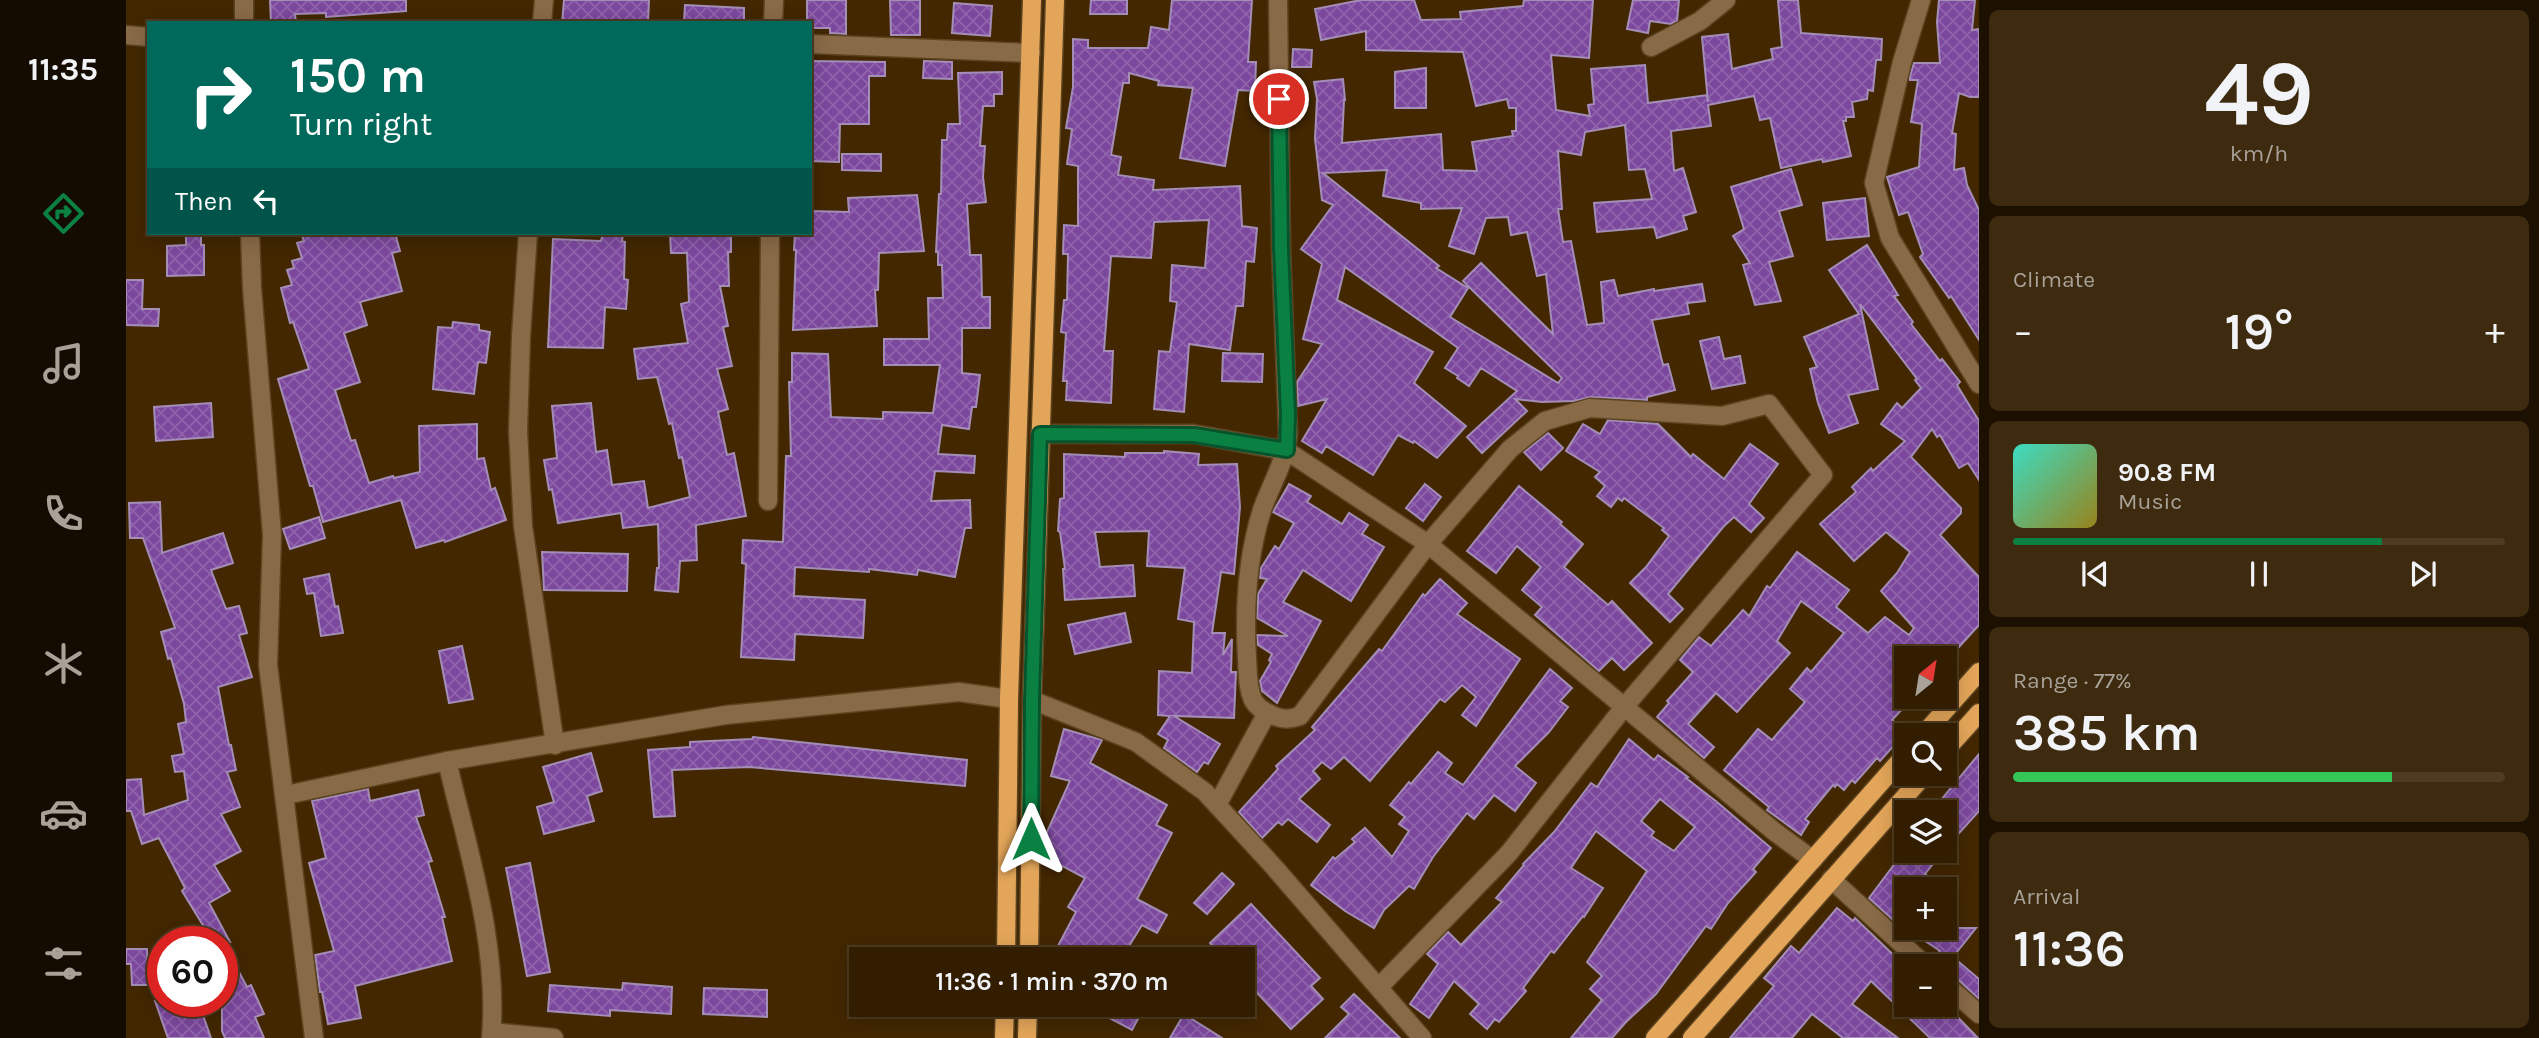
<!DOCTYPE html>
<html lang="en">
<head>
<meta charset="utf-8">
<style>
	:root { --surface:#321d00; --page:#3d2a0f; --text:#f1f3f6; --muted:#a8a299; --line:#4d3b22; --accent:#0b8043 }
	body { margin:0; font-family:Karla,sans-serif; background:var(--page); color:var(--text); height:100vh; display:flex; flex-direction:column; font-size:26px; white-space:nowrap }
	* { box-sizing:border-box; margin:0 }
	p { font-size:23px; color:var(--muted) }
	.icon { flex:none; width:38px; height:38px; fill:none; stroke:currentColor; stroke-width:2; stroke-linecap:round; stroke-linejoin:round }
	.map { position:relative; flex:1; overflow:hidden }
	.panel { display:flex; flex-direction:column; gap:10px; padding:10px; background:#1c1000; width:560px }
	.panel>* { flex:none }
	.guide { position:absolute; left:21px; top:21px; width:665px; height:214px; border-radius:0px; box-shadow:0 4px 18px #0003,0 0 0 2px var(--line); background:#00695c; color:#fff; overflow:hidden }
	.needle { width:46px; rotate:30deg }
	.buttons { position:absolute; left:1768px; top:646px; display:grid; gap:14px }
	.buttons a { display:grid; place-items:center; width:63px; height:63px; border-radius:0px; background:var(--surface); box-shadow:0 4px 18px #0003,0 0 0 2px var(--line); font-size:35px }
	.speed { position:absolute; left:21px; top:926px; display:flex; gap:14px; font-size:35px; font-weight:700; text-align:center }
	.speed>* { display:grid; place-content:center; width:91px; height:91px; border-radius:50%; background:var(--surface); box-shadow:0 4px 18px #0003,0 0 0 2px var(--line); line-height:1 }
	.speed .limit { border:10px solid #d22; background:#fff; color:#111 }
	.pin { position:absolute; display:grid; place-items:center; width:60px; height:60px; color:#fff; margin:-30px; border:4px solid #fff; border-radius:50%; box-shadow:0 2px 7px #0007 }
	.me { position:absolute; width:77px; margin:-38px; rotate:0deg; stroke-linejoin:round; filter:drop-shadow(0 0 5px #0008) }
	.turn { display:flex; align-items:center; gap:24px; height:147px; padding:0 28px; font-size:32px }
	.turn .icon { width:91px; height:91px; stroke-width:2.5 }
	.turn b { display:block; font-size:49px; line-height:60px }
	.then { display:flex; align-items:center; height:66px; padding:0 28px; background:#0003; gap:14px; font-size:26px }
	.big { font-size:52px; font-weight:600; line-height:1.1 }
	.panel .tile { flex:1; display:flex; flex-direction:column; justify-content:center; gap:10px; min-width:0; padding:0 24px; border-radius:10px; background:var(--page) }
	.panel .dial { align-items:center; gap:0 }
	.dial b { font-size:91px; line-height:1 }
	.song { display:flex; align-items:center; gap:21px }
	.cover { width:84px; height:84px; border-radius:10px; background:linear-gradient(135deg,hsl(170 70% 55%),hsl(50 70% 35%)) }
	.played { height:7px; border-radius:4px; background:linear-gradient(90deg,var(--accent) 75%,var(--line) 75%) }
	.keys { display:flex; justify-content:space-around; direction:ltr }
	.heat { display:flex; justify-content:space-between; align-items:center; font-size:38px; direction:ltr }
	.charge { height:10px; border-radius:5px; background:linear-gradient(90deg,#34c759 77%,var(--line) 0) }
	.trip { position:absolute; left:723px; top:947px; width:406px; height:70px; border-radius:0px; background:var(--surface); box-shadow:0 4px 18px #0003,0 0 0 2px var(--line); font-weight:600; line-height:70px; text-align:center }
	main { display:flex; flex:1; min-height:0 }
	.tabs { display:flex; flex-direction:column; width:126px; justify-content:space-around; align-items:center; background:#140c00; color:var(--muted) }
	.tabs .icon { width:49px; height:49px }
	.tabs .selected { color:var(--accent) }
	.tabs b { font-size:32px; color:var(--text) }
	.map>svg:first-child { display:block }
</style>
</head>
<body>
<main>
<nav class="tabs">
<b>11:35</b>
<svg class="icon selected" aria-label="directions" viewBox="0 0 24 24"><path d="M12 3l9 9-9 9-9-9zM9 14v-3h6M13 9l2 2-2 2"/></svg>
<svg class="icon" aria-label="music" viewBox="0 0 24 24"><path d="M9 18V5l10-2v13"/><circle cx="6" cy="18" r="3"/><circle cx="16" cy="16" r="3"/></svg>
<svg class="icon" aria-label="phone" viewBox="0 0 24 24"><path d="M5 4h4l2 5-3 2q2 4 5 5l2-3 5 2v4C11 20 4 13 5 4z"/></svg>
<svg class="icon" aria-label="climate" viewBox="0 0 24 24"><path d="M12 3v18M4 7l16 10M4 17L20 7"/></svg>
<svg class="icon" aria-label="car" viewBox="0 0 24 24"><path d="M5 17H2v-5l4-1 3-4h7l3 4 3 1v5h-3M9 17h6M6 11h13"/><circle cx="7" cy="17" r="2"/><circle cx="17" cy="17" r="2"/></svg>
<svg class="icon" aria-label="filters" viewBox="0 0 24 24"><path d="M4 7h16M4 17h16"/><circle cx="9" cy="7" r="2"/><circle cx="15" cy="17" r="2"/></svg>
</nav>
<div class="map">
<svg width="1853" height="1038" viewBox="0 0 1853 1038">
	<defs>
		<pattern id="building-cross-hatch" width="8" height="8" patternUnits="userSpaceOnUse" patternTransform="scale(1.75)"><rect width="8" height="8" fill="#7c489e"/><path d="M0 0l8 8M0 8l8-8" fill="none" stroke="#9063ac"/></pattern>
	</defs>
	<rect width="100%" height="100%" fill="#422700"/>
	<g fill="url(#building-cross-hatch)" stroke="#a48db7" stroke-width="2" fill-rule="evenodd">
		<path d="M144,0H280V11L200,17V13L169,14L170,23H145Z"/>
		<path d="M438,0H523L522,23H436Z"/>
		<path d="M681,0H720V34L704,33V28H684V23H681Z"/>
		<path d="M764,0H794V35H765Z"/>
		<path d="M965,0H1001V14H964Z"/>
		<path d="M1046,0H1126L1122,62H1130L1129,91L1112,90L1099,166L1054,158L1067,88L1032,85L1033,81L1003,73V83H997L985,155L995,157L992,175L1028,180L1027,190L1114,186L1116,226L1131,228L1128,262L1120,261L1117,306H1110L1104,350L1063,344L1058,412L1028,409L1033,351L1044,352L1051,302L1044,301L1046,265L1079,268L1083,220L1028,222L1025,258L985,256L978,351H987L985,403L940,400L941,381H937L940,333L935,332L938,300H941L942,254H937L938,225L952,226V166L941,164L946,129L940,128L947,87V39L962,40V48H1022L1025,27L1043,30Z"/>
		<path d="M1235,0H1288L1295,20L1335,19L1334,12L1397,6L1398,0H1467L1463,58L1425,55L1430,110L1464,116L1462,105L1468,104L1465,69L1519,65L1522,103L1581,95L1582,102L1576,37L1602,34L1606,69L1647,59L1645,49L1656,47L1652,0H1672L1675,33L1756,39L1755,60H1750L1747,91L1742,90L1741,99L1726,102L1728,117H1720V121H1717L1725,156L1697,162L1696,159L1655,168L1644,118L1634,120L1628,96L1582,105L1585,126L1545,131L1548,171L1557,168L1570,212L1557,216L1561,229L1531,238L1528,227L1471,232L1468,203L1526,199L1519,169L1503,170L1499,125L1459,132L1455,155L1432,151L1436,209H1432L1437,242L1445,241L1461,325L1478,323L1475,282L1488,280L1492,296L1528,289V291L1576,284L1579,301L1561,303L1563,314L1526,320L1537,365L1542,364L1549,390L1521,397V400L1465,397L1448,401L1416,402L1389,399L1401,411L1356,453L1341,437L1391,391L1355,368L1343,386L1331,378L1332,376L1319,368L1332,348L1219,267L1211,300L1307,352L1288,383L1340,426L1311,458L1288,441L1287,443L1272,435L1247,475L1200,446L1196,453L1176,441L1201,399L1172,406L1171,382L1196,344L1177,339L1196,264L1175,249L1207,205L1196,200L1189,139L1191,99L1188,82L1217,79L1219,100H1218L1216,143L1315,134L1317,170L1351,171L1346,142L1387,136L1386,131H1390V108H1383L1381,99L1350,106L1337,52L1240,50V31L1195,40L1189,9ZM1261,170L1257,196L1295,203V209L1336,208L1323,246L1348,254L1360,218L1382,217L1385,235L1401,232L1411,276L1420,274L1427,334L1355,263L1337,281L1436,378L1432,383L1324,317L1342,288L1310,268L1313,266L1197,173Z"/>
		<path d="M1507,0H1553L1551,21L1545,24L1524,21L1522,33L1501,29Z"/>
		<path d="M1813,0H1849L1846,30L1853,29V97H1844L1833,93L1826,133L1830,134L1828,170L1838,168L1841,185L1853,210V340L1825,296L1823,298L1794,257L1797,254L1782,212L1773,215L1761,177L1793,167L1796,124L1785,122L1792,80H1784V76L1788,63H1814L1811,22Z"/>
		<path d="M828,3L866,6L864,36L826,33Z"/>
		<path d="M559,5L618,8V23H558Z"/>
		<path d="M1167,49L1186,50L1185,67H1166Z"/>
		<path d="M684,61L759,62V76H743V124H714L713,162L684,161Z"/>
		<path d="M798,61L826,62V79L797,78Z"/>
		<path d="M1300,68V108H1269V72Z"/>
		<path d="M876,72V94H868V106H857L854,146H859L857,177L860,202L841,204L844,255H855L856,297H864V328H836V373L854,375L850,407H846L843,429L816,425L812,454L849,456L848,473L809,471L805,501L844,500L845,528H839L829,577L792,570L791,575L743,569V572L669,567L668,596L739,600L737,638L669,634L668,660L615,657L620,564L616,563L617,540L657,542L660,456H665L663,382H666V353L702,354L705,417L757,419V412L807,413L814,365H758V339H803L802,298H817L816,265H812V252H810L813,194H815L816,140H821L822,124H834L832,73Z"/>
		<path d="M716,154H755V171L716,170Z"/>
		<path d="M1665,169L1676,205L1653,211L1667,256L1643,262L1655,301L1629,305L1617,265L1624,263L1607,236L1618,229L1605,187Z"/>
		<path d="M791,195L798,251L753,253L752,290H749L751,326L667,330L670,250H668L669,233H684V211L723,212L722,198Z"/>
		<path d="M1739,198L1743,236L1701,240L1697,203Z"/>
		<path d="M60,233H75V245H78V275L41,276V246L60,245Z"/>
		<path d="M175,233H269L274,251L266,253L276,291L234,302L241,325L218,333L234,382L209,390L225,441L229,440L243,483L267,476L268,478L294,472L293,426L351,424V459L358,458L365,490L369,488L380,520L319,542L318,540L290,548L275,500L197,522L187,486H184L152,379L183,369L167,322L164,323L155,288L166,285L161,270L168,268L166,261L176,258L171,243L178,241Z"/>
		<path d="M477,233H497L496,241L499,242L498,279L502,280L500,309L479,307L477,348L422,347L427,239L475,241Z"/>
		<path d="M544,233H605V252H602L603,286H594L602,326L597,327L606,366L591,369L602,409L592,412L601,455L608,453L620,516L570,525L571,560L554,561L552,592L529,590L531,568H533L532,524L497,528L495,513L432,523L426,489L423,490L418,460L431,458L426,406L465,403L470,452L481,450L486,485L518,481L522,508L564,497L556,457L553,458L546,423L543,424L531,377L512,379L508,349L562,343L555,304L563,302L561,253H545Z"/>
		<path d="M1741,245L1772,295L1768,296L1787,322L1785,324L1814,361L1816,359L1834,382L1831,385L1853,421V480L1842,463L1833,468L1814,435L1811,437L1806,429L1785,457L1835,508V513L1814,535L1853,577V625L1823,658H1780V705L1766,720L1780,732L1754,761L1751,758L1729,783L1726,780L1718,790L1711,784L1709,787L1707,785L1679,819L1683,822L1675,835L1641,810L1643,807L1598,770L1632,729L1646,740L1657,727L1679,702L1664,689L1681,668L1685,672L1718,633L1675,601L1651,641L1664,653L1611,712L1590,693L1562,724L1588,747L1578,758L1531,717L1543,703L1541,701L1567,672L1554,660L1573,637L1585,646L1617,610L1623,616L1641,586L1644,588L1671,552L1723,590L1710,607L1742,633L1759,617L1783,635L1788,628L1755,591L1771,573L1784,552L1760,532L1728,561L1694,524L1730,492L1726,487L1745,468L1747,471L1779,441L1755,424L1771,403L1776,408L1795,388L1789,380L1791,379L1734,304L1752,389L1722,395L1732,423L1703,433L1692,403L1684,369L1691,367L1678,337L1733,314L1703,270Z"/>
		<path d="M0,280H17L16,309H33L32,326L0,325Z"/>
		<path d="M327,322L353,325V330L364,332L360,363L352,362L348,394L307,389L312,327L326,328Z"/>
		<path d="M1593,337L1598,359L1614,356L1619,383L1586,389L1574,341Z"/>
		<path d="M1097,353L1137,354L1136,382L1096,381Z"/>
		<path d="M85,403L87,437L30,441L28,407Z"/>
		<path d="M1482,420L1532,424L1565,457L1567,454L1598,479L1624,444L1652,464L1623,504L1638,518L1625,532L1608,517L1598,526L1542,594L1557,609L1544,622L1504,583L1520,567L1543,536L1536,530L1538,528L1498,498L1496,501L1492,498L1485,507L1471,496L1479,486L1469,477L1474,472L1440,451L1457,424L1474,434Z"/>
		<path d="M1422,433L1437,448L1415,470L1398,452Z"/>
		<path d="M1038,451L1073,454L1072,465L1111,464L1114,507L1108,574L1095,572L1086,633H1099L1097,655L1106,639L1105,672H1110L1108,718L1048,716L1094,744L1082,764L1078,762L1071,772L1038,748L1042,740L1032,734L1044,716L1032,715L1033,671L1066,673L1068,622L1052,619L1059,568L1021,566L1023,531L969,532L974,567L1007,565L1009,596L939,600L937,569H939L934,532L932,531L934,499L938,498V454L999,457V453H1038Z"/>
		<path d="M1163,484L1185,496L1181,502L1216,524L1223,513L1242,525L1236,534L1258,547L1225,601L1177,570L1157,602L1195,621L1151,703L1136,691L1134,681L1145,662L1143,660L1146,654L1132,645L1131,635L1162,636L1131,618L1132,602V594L1141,579L1134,578L1135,568L1149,546L1153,549L1168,523L1147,512Z"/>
		<path d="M1299,484L1315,497L1297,521L1280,508Z"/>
		<path d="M1393,486L1436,522L1434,524L1457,544L1438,567L1482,605L1486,601L1526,643L1498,670L1486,658L1473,671L1409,615L1416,607L1396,590L1415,567L1391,546L1370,573L1341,551Z"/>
		<path d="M34,502L36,553L97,533L107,563L85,570L100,609L113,606L121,633L113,635L126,677L92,687L103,745H105L110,770L101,772L114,807L95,814L115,851L88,865L104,891L83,903L104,942H97L121,987L125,985L138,1014L129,1017L138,1038H99L96,1031V942H51L78,927L56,891L59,888L33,838L16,844L5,811H0V780L15,779L18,815L62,800L58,771L49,772L46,756L58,754L52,724L60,722L58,704L45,658L42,659L35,632L49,628L17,538H4L3,503Z"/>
		<path d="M193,517L199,538L164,549L157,529Z"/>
		<path d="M416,552L502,554L501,591L418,590Z"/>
		<path d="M203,574L209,607L212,606L217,633L195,636L188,593L181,594L178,579Z"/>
		<path d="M1314,579L1341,603L1331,614L1394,659L1350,726L1336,715L1350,697L1336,685L1319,702L1314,699L1244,781L1218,757L1205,769L1196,762L1187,771L1194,779L1173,799L1204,825L1191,842L1162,819L1156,825L1152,822L1136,838L1113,812L1152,769L1150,766L1189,730L1186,727L1253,649L1256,651L1297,594L1299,596Z"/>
		<path d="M999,613L1005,642L949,654L942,625Z"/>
		<path d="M336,646L347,699L323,703L313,651Z"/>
		<path d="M1424,669L1446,688L1434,701L1442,707L1423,732L1389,766L1410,783L1389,811L1368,795L1348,819L1341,813L1307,857L1288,889L1283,886L1258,910L1248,928L1219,911L1185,885L1207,857L1209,859L1229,842L1226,839L1239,828L1266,857L1283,831L1273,824L1279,817L1264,805L1283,782L1285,784L1312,752L1326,763L1319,773L1337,785Z"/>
		<path d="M938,729L976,740L964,763L1041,805L1030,825L1046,833L1011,899L1041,915L1031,933L1016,925L995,959H925L950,912L942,907L959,878L929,862L926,868L915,863L916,843L944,781L925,776Z"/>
		<path d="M627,737L841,760L839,786L623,767L546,770L549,816L528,817L522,750L564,747V742L626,739Z"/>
		<path d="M1503,739L1528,760L1532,755L1562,777L1560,778L1591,802L1645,848L1627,869L1630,872L1602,903L1585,929L1580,926L1530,994L1500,1022L1486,1038H1445L1476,1000L1464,989L1476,976L1461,962L1521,871L1470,831L1445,868L1477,888L1458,917L1457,916L1428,953L1425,951L1397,988L1400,991L1373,1022L1369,1019L1361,1029L1344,1014L1353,1004L1328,981L1303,1018L1284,1004L1312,964L1301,954L1322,932L1335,945L1376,902L1370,898L1398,865L1397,864L1428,832L1465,783L1471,787ZM1534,799L1569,827L1548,851L1525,836L1528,832L1515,821Z"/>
		<path d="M465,753L476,791L461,796L468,821L418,834L411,807L428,802L417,767Z"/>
		<path d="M1853,754V811L1818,850V812H1805Z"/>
		<path d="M242,789L244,801L292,790L298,815L290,817L306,861L302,862L319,917H316L326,961L229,986L235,1018L202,1024L196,992H194L189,955L208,951L183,863L200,858L186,801Z"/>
		<path d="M1779,850H1818L1799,874L1818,889H1780V928H1850L1827,957L1853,979V999L1826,974L1818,972V966H1811L1808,958L1814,951L1766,919L1743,898Z"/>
		<path d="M404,863L424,972L401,976L380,868Z"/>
		<path d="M1096,873L1108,884L1081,914L1068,903Z"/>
		<path d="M1125,904L1194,978L1185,986L1197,999L1165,1029L1116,977V959H1099L1084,943Z"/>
		<path d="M1711,908L1727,921L1729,918L1780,967V1004H1819L1852,1038H1804L1745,981L1726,1004L1772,1038H1717L1686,1014L1666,1038H1604L1648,986L1638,978L1665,946L1673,953Z"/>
		<path d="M0,949H21L22,985H6L5,964H0Z"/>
		<path d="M497,983L546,987L545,1014L484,1010V1016L422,1011L424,985L496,990Z"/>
		<path d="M578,988L641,990V1017L577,1014Z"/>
		<path d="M1228,994L1274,1038H1199L1223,1014L1215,1007Z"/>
		<path d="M29,1001H72L85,1038H42Z"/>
		<path d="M957,1004H1020L1006,1030Z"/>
		<path d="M1058,1014L1096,1038H1044Z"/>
	</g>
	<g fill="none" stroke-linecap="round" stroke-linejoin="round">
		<g stroke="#5c4320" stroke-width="21">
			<g id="minor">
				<path d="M118,0V23"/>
				<path d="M1152,0L1155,248L1162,434C1160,461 1145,484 1136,510C1121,558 1118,608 1121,658C1122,672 1121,687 1127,700C1131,708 1141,713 1148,716C1158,720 1165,719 1174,716L1302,544L1384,449L1419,421L1464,408L1596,416L1643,404L1697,475L1499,706L1383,853L1253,987"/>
				<path d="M1795,0L1776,62L1748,183L1764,238L1853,384"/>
				<path d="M416,23L418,0"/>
				<path d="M647,23L648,0"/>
				<path d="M0,35L23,37"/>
				<path d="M684,44L905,53"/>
				<path d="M1525,47L1574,21L1600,0"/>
				<path d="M124,233L126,288L146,535L142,665L188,1038"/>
				<path d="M402,233L395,336L392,431L397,526L429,745"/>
				<path d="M914,434H1068L1161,451L1302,544L1649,832L1687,860"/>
				<path d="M642,501L644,233"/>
				<path d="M906,700L1010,742L1079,792L1148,867L1296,1038"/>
				<path d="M321,761C342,851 373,944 365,1038"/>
				<path d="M160,795L321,761L600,715L833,692L883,699"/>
				<path d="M1091,805L1141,713"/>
				<path d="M1705,879L1800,966"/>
				<path d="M1818,983L1853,1014"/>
				<path d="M366,1032L428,1038"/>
			</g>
		</g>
		<g stroke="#5c4320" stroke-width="21">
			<g id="major">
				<path d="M1797,735L1853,672"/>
				<path d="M1818,752L1853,713"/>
				<path d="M880,959L883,699L906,0"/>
				<path d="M903,959L906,700L929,0"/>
				<path d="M878,1038L879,1004"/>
				<path d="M901,1038L902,1004"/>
				<path d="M1529,1038L1780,754"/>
				<path d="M1566,1038L1799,774"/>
			</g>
		</g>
		<use href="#minor" stroke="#896a47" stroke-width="18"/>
		<use href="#major" stroke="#e3a559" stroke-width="18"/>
	</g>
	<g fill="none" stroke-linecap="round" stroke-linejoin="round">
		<g stroke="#07532c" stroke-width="18">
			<path id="route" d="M905,839L906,700L914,434L1068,435L1161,450L1162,415L1155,248L1153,99"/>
		</g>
		<use href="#route" stroke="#0b8043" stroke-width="12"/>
	</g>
</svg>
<div class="buttons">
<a><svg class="needle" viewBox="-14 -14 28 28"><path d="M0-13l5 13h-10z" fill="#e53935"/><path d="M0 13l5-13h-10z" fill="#a8a299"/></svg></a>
<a><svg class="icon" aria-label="search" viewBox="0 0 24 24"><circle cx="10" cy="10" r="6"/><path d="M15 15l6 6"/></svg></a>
<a><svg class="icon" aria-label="layers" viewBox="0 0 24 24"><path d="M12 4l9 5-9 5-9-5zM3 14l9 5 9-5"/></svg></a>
<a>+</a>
<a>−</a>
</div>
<div class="speed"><div class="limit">60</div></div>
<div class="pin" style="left:1153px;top:99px;background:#d93025"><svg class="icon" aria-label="arrive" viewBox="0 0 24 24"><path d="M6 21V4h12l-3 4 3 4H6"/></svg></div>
<svg class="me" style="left:905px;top:839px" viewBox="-20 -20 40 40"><path d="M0-17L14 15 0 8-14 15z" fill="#0b8043" stroke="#fff" stroke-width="4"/></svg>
<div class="trip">11:36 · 1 min · 370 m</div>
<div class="guide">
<div class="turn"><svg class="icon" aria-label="right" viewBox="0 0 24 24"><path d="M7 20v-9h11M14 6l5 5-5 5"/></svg><div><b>150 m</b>Turn right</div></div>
<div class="then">Then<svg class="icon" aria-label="left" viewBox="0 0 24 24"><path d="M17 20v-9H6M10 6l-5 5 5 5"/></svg></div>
</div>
</div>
<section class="panel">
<div class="tile dial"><b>49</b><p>km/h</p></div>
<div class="tile"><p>Climate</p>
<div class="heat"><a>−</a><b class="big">19°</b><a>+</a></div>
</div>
<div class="tile">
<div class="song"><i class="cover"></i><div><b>90.8 FM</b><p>Music</p></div></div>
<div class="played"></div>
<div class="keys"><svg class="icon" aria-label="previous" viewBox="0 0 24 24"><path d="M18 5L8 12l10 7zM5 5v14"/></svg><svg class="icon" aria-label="pause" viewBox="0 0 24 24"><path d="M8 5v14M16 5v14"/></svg><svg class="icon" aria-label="next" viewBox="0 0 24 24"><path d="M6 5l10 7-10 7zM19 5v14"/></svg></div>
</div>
<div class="tile"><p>Range · 77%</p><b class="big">385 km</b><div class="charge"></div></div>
<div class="tile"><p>Arrival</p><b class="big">11:36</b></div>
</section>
</main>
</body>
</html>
